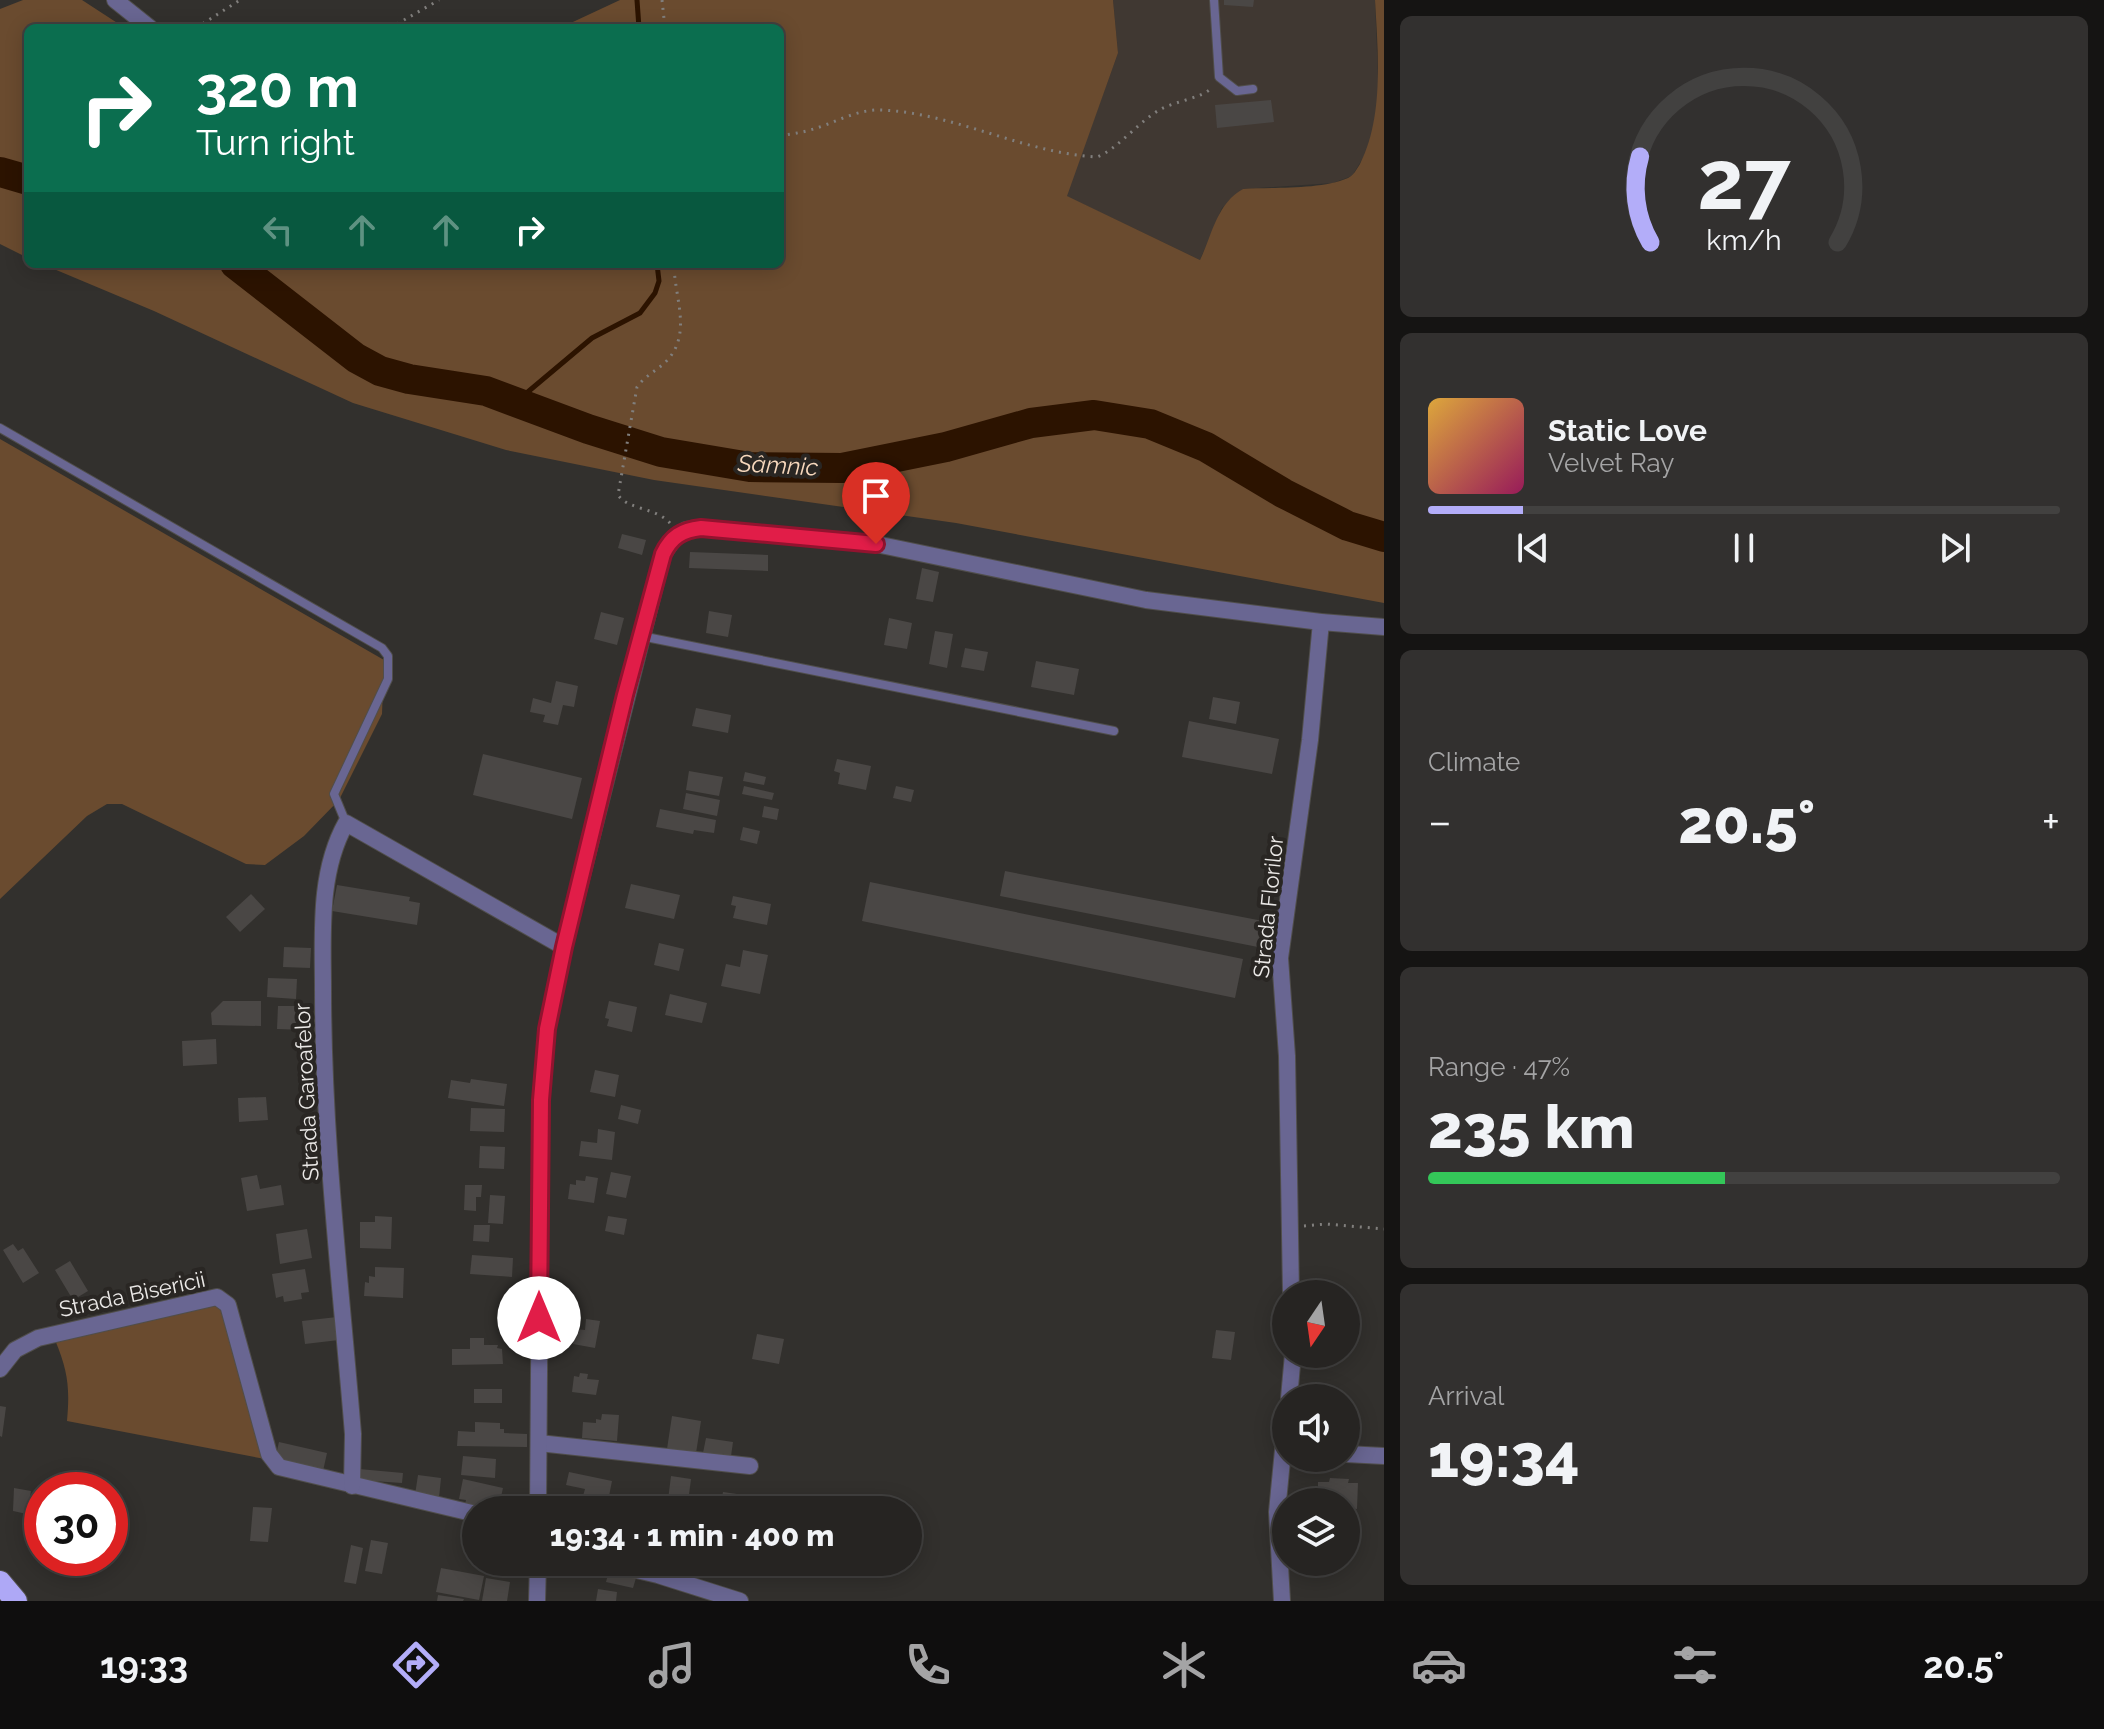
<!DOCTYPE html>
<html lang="en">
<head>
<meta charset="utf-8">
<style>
	:root { --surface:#262422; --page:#32302f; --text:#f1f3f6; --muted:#a4a4a5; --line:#424140; --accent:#b3adf9 }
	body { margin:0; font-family:Raleway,sans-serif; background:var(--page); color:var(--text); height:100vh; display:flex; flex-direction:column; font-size:30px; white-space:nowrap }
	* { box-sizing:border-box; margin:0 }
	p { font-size:26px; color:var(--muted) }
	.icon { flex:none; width:44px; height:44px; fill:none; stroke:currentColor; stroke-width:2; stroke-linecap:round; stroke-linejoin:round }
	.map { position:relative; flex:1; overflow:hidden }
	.details { display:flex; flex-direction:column; gap:16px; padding:16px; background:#151413; width:720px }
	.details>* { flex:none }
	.hud { position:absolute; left:24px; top:24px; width:760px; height:244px; border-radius:12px; box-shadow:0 4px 20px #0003,0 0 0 2px var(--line); background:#0b6e4f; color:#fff; overflow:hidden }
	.needle { width:52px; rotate:193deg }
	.controls { position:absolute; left:1272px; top:1280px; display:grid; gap:16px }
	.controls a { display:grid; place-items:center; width:88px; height:88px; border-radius:50%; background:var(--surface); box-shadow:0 4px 20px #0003,0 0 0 2px var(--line); font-size:40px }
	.speed { position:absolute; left:24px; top:1472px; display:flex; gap:16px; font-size:40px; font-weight:700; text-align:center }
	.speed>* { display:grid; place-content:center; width:104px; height:104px; border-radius:50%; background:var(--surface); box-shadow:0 4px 20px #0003,0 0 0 2px var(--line); line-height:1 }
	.speed .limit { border:12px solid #d22; background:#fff; color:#111 }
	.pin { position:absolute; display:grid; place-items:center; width:68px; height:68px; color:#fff; margin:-82px -34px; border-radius:50% 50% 50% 0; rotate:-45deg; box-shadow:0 0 8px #0007 }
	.pin .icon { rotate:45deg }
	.me { position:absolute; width:88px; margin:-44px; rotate:0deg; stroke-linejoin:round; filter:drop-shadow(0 0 6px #0008) }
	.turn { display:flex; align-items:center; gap:28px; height:168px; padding:0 40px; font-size:36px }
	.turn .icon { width:104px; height:104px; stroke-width:2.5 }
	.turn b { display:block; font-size:56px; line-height:68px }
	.lanes { display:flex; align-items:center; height:76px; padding:0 40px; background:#0003; justify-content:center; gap:40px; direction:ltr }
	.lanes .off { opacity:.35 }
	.big { font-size:60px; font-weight:800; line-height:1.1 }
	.details .widget { flex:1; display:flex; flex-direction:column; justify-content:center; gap:12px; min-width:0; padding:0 28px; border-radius:12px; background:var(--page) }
	.details .dial { align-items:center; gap:0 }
	.dial svg { height:208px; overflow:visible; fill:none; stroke:var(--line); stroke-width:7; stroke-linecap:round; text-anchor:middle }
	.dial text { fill:var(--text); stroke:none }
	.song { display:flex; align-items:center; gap:24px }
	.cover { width:96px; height:96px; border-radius:12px; background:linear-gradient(135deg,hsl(40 70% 55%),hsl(330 70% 35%)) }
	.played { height:8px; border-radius:4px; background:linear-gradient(90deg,var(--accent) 15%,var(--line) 15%) }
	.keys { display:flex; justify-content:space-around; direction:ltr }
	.heat { display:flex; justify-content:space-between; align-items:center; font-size:44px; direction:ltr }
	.charge { height:12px; border-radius:6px; background:linear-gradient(90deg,#34c759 47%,var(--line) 0) }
	.trip { position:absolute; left:462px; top:1496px; width:460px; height:80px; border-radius:40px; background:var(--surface); box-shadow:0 4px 20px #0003,0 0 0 2px var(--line); font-weight:800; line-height:80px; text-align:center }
	.tab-bar { display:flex; height:128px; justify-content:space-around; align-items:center; background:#0f0e0e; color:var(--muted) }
	.tab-bar .icon { width:56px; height:56px }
	.tab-bar .current { color:var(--accent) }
	.tab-bar b { font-size:36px; color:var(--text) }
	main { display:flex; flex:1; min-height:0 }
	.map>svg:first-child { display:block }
</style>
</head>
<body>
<main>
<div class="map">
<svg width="1384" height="1601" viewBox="0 0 1384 1601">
	<rect width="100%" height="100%" fill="#32302d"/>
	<path fill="#403832" d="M1113,0H1375L1379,105L1375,131L1368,150L1352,176L1333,183L1243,189L1222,208L1200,260L1066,196L1118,53Z"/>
	<g fill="#6a4b2f">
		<path d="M23,0H82L125,28H28V258L0,244V9Z"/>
		<path d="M620,0H1113L1118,53L1067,196L1200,260C1212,235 1217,203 1243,189C1274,187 1320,190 1348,178C1354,175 1356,170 1360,164C1384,117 1378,53 1375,0H1384V603L956,523L654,480L506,450L353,403L154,311L42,264H780V28H560Z"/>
		<path d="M0,439L384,660L382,714L339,800L304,836L265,865L246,864L122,804H107L87,816L0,899Z"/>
		<path d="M214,1304L222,1307L265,1459L67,1421C70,1388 68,1371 55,1340Z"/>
	</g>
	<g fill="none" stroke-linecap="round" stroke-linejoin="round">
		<g stroke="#2c1300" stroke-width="5">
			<path d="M637,0L639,28"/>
			<path d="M517,401L592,338L640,313L655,293L659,281L657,264"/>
		</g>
		<g stroke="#2c1300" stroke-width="30">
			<path d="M0,172L28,180"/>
			<path d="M235,264L356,358L380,371L409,379L486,391L588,429L661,452L750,467L842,468L946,447L1031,423L1094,415L1150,424L1206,447L1283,493L1348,526L1384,537"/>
		</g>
	</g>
	<g fill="#4a4745">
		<path d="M1224,0H1254L1253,7L1224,5Z"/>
		<path d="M1271,100L1274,122L1217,128L1215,105Z"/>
		<path d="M622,534L646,540L642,555L618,548Z"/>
		<path d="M690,552L768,555V571L689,568Z"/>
		<path d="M922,568L939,572L933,602L916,599Z"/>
		<path d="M709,611L732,615L728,637L706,633Z"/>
		<path d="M601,612L624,618L617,645L594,639Z"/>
		<path d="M889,618L912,623L907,649L884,645Z"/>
		<path d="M935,631L953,634L947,668L929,664Z"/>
		<path d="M965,648L988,652L984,671L961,667Z"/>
		<path d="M1036,661L1079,669L1074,695L1031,687Z"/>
		<path d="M556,681L578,686L574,707L563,705L558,725L543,722L545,715L530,712L533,698L551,703Z"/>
		<path d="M1213,697L1240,702L1236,724L1209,719Z"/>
		<path d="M696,708L731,715L728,733L692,726Z"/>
		<path d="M1189,721L1279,739L1272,774L1182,757Z"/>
		<path d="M483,754L582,778L572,819L473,795Z"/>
		<path d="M837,759L871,766L866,790L838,784L840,773L834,771Z"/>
		<path d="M689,771L723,777L719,796L686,790Z"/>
		<path d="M745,772L766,777L764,785L743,781Z"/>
		<path d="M744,786L774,793L772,800L742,794Z"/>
		<path d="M896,786L914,790L911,802L893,798Z"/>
		<path d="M686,793L720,800L717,816L683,809Z"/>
		<path d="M764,806L779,809L777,820L762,817Z"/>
		<path d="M660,809L716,820L714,833L694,830L693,834L656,827Z"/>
		<path d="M743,827L760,831L757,844L740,840Z"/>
		<path d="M1005,871L1273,923L1268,949L1000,896Z"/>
		<path d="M870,882L1243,959L1235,998L862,921Z"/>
		<path d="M631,884L680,895L674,919L625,908Z"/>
		<path d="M337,885L410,897L409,901L420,903L417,925L332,911Z"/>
		<path d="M251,894L265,909L240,932L226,917Z"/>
		<path d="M733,896L771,904L767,925L733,918L736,906L731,905Z"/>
		<path d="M659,943L684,949L679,971L654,965Z"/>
		<path d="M284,947L311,948L310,968L283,967Z"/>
		<path d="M743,950L768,955L760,994L721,986L726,964L740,967Z"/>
		<path d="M268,978L297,979L296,999L267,997Z"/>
		<path d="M670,994L707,1003L702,1023L665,1015Z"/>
		<path d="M223,1001H261V1026L212,1025L211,1013Z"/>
		<path d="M609,1001L637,1007L632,1032L607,1026L609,1019L605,1018Z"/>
		<path d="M278,1006H306L305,1030L277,1029Z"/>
		<path d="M216,1039L217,1064L183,1066L182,1041Z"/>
		<path d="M595,1070L619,1075L615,1097L590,1092Z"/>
		<path d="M471,1079L507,1084L504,1106L448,1098L451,1080L470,1083Z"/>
		<path d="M266,1097L268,1120L239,1122L238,1098Z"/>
		<path d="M621,1105L641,1110L638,1124L618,1119Z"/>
		<path d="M471,1108L505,1109L504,1132L470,1131Z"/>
		<path d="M598,1129L615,1132L612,1160L579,1156L581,1141L597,1143Z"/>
		<path d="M480,1146L505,1147L504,1169L479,1168Z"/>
		<path d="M611,1172L631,1176L626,1198L606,1194Z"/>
		<path d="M257,1175L260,1189L281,1185L284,1205L247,1211L241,1178Z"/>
		<path d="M586,1176L598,1178L594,1203L568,1199L570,1184L576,1185V1180L585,1181Z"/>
		<path d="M465,1185H482L481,1197H476V1211L464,1210Z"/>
		<path d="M490,1195L505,1196L503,1224L488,1223Z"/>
		<path d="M375,1216L392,1217L391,1249L360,1248V1222H375Z"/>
		<path d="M608,1216L627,1219L624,1235L605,1231Z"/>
		<path d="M474,1225H490L489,1242L473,1241Z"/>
		<path d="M307,1229L312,1258L280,1264L276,1234Z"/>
		<path d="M13,1244L18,1251L23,1248L39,1273L23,1283L3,1250Z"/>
		<path d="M472,1255L513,1258L512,1277L470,1274Z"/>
		<path d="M70,1261L88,1291L73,1300L55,1270Z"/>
		<path d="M375,1267L404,1268L403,1298L364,1296L365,1282L369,1283V1276L375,1277Z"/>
		<path d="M305,1269L309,1292L301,1293L302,1299L284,1302L283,1296L276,1298L272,1274Z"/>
		<path d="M337,1317L339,1340L305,1344L302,1321Z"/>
		<path d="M586,1319L600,1321L595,1348L573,1344L576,1329L585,1330Z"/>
		<path d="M1216,1330L1235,1332L1231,1360L1212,1358Z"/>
		<path d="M757,1334L784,1339L779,1364L752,1359Z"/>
		<path d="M470,1338H484V1345H498L497,1348L502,1349L503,1364L452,1365V1349H470Z"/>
		<path d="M580,1373L588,1374L587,1379L599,1380L596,1395L572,1392L574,1376L579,1377Z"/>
		<rect x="474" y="1389" width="28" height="14"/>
		<path d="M0,1406L6,1407L2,1437L0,1436Z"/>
		<path d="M602,1414L619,1415L617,1441L582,1438L583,1422L596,1423V1419L601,1420Z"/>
		<path d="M672,1416L701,1421L696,1453L667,1449Z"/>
		<path d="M475,1422L500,1423V1429H504V1433L527,1434V1447L457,1446L458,1431L475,1432Z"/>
		<path d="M706,1438L733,1442L731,1456L703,1453Z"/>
		<path d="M279,1442L327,1453L323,1471L275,1459Z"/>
		<path d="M463,1456L496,1459L495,1478L461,1475Z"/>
		<path d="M359,1469L403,1473L402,1483L358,1480Z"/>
		<path d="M569,1472L612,1481L608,1501L583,1496L585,1489L566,1485Z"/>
		<path d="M418,1475L441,1478L439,1498L415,1495Z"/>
		<path d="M671,1476L691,1479L687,1510L667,1508Z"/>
		<path d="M1330,1478L1349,1479L1348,1483H1358L1357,1509L1346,1508V1502H1314V1493H1318V1482H1329Z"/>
		<path d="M463,1479L503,1488L498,1510L465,1505L466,1500L459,1499Z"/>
		<path d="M14,1488L31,1491L27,1514L13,1511Z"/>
		<path d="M723,1492L751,1496L749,1510H720Z"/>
		<path d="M253,1507L272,1508L268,1542L250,1541Z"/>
		<path d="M371,1540L388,1543L382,1574L365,1571Z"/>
		<path d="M351,1545L363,1548L356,1584L344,1582Z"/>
		<path d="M477,1562H498L497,1573L476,1567Z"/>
		<path d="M758,1562H771L769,1575L756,1572Z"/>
		<path d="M441,1568L484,1576L479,1600L436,1592Z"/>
		<path d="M609,1571L636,1578L633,1588L606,1582Z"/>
		<path d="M486,1578L510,1582L507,1601H482Z"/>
		<path d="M598,1589L617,1592L616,1601H596Z"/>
		<path d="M438,1595L464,1599L463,1601H437Z"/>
	</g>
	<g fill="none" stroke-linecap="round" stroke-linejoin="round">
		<g stroke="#504e4b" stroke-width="10">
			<g id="service">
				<path d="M1214,0L1219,77L1237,91L1253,89"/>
				<path d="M0,428L382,648L388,656V679L334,794L346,823"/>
				<path d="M641,636L1114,731"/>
			</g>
		</g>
		<g stroke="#504e4b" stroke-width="18">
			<g id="minor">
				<path d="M115,0L150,28"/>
				<path d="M1291,1294L1287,1056L1280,958L1310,740L1321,622"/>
				<path d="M0,1369L15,1350L38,1338L217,1297L228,1305L269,1454L279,1467L476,1514"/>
				<path d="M1289,1398L1293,1354"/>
				<path d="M539,1443L750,1466"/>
				<path d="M1346,1454L1384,1456"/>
				<path d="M352,1486L353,1434C341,1286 323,1138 323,990C323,934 318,873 346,823L564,947"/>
				<path d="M538,1510L541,1100L547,1029L564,947L663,554L676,536L686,530L701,528L876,544L1146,600L1321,622L1384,627"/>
				<path d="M603,1562L658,1575L740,1601"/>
				<path d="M537,1601L538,1562"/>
				<path d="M1282,1601L1277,1512L1286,1419"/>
			</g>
		</g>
		<g stroke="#504e4b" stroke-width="24">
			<path id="trunk" d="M0,1582L16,1601"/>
		</g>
		<g stroke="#817f7d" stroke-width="3" stroke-dasharray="2 6" stroke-linecap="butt">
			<path d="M662,0L665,28"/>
			<path d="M196,28L240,0"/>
			<path d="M390,28L439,0"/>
			<path d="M780,136C790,134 800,133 810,130C833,124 856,109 881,110C955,113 1023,153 1097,157C1118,149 1139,121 1161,109C1176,101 1202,98 1213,87"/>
			<path d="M670,523C655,507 628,510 618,495L637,387C646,374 661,369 670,357C691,330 674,295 674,264"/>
			<path d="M1304,1226L1326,1224L1384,1229"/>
		</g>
		<use href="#service" stroke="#696692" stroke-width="8"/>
		<use href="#minor" stroke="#696692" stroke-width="16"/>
		<use href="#trunk" stroke="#aea8f6" stroke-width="22"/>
	</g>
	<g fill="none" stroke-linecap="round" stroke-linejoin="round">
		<g stroke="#92132f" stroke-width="20">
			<path id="route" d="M539,1318L541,1100L547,1029L564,947L625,695L663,554C671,537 682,530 701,528L876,544"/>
		</g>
		<use href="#route" stroke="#e11d48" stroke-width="14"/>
	</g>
	<g text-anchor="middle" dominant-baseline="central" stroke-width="8" stroke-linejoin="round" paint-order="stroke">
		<g font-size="22" fill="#ebe9e7" stroke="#292623">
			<text transform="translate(1268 907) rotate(-84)">Strada Florilor</text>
			<text transform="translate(306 1092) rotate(-93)">Strada Garoafelor</text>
			<text transform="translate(132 1294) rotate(-12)">Strada Bisericii</text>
		</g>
		<g font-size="24" font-style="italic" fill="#f6d7bc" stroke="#292623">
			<text transform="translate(778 465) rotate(3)">Sâmnic</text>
		</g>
	</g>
</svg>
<div class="controls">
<a><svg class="needle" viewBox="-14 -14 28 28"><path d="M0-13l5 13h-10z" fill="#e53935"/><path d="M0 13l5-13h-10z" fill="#a4a4a5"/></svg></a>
<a><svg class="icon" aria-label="sound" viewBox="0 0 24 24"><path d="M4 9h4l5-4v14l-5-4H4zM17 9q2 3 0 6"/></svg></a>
<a><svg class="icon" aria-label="layers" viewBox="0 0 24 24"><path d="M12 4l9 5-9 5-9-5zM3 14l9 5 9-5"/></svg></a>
</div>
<div class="speed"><div class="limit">30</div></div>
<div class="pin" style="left:876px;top:544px;background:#d93025"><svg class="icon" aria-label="arrive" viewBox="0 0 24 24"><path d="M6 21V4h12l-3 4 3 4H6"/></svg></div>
<svg class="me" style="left:539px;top:1318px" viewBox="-20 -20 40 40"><circle r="19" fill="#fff"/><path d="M0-13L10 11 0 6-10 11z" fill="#e11d48"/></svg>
<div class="trip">19:34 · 1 min · 400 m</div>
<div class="hud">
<div class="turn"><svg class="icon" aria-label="right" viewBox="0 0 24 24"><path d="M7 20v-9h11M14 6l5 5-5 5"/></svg><div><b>320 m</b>Turn right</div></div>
<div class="lanes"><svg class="icon off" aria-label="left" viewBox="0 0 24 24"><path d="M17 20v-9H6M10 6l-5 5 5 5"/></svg><svg class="icon off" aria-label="ahead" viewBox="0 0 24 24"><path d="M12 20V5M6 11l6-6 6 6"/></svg><svg class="icon off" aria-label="ahead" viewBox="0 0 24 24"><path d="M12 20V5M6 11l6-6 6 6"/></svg><svg class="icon" aria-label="right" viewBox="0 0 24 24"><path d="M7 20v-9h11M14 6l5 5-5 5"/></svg></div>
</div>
</div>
<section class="details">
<div class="widget dial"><svg viewBox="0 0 100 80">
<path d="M14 69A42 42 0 1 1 86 69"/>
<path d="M14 69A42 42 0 0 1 10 36" stroke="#b3adf9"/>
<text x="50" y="56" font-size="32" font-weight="700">27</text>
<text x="50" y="72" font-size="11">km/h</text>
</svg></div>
<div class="widget">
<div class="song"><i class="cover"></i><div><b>Static Love</b><p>Velvet Ray</p></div></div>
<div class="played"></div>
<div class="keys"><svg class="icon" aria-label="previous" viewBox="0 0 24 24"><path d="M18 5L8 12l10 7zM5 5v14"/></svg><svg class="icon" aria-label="pause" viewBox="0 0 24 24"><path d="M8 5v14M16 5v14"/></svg><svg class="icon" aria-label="next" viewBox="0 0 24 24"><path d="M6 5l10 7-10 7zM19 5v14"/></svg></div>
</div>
<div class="widget"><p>Climate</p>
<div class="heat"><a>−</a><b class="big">20.5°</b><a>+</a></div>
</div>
<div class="widget"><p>Range · 47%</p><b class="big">235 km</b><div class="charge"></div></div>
<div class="widget"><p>Arrival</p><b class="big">19:34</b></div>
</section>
</main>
<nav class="tab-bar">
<b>19:33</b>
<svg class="icon current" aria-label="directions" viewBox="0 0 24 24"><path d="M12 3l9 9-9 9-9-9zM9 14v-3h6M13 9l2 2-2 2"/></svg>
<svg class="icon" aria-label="music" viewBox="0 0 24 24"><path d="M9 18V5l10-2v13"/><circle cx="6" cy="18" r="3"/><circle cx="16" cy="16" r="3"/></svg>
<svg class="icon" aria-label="phone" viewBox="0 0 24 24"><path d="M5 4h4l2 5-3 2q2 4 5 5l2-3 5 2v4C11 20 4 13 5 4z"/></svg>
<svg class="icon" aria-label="climate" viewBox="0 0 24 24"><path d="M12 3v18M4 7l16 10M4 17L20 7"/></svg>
<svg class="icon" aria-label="car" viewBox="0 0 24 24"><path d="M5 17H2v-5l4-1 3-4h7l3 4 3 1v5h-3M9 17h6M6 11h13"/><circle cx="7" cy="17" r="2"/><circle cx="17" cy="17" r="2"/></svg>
<svg class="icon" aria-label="filters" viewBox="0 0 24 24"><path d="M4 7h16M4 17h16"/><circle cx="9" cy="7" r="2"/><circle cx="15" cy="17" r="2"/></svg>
<b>20.5°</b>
</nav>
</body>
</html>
